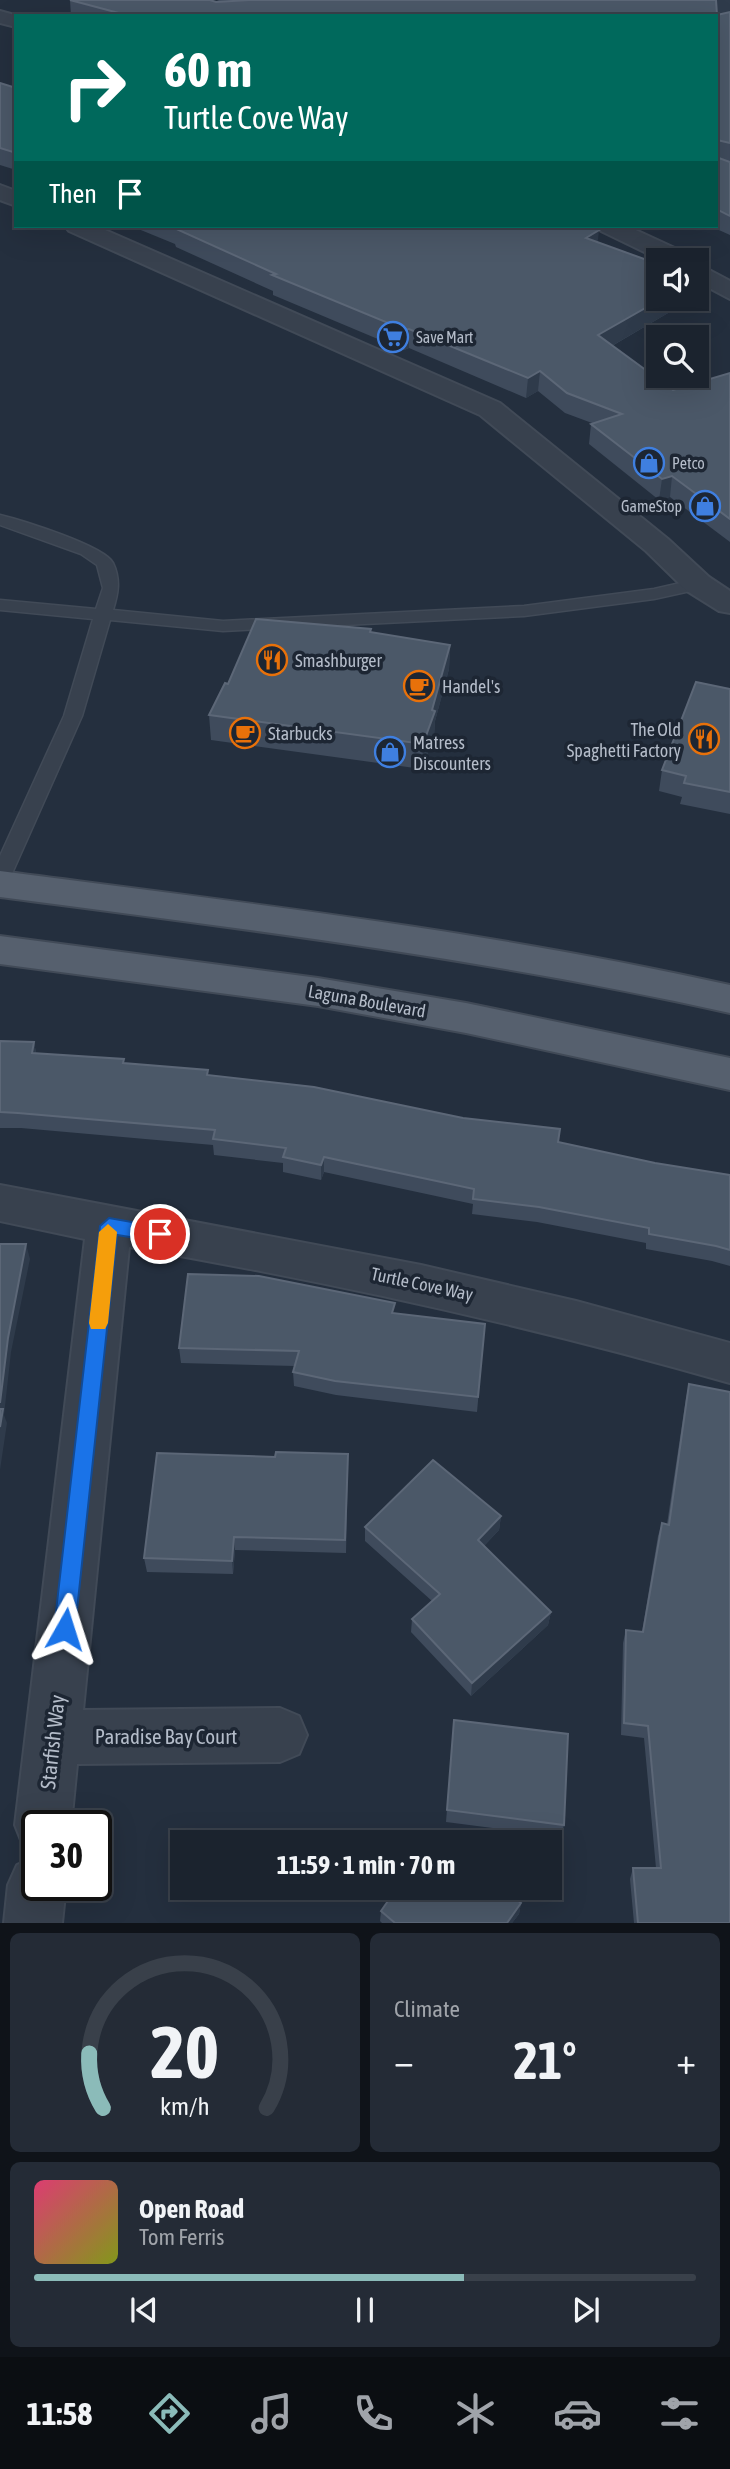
<!DOCTYPE html>
<html lang="en">
<head>
<meta charset="utf-8">
<style>
	:root { --surface:#1b232e; --page:#242b36; --text:#f1f3f6; --muted:#a0a4aa; --line:#39404a; --accent:#8bbbb9 }
	body { margin:0; font-family:"Asap Condensed",sans-serif; background:var(--page); color:var(--text); height:100vh; display:flex; flex-direction:column; font-size:26px; white-space:nowrap }
	* { box-sizing:border-box; margin:0 }
	p { font-size:23px; color:var(--muted) }
	.icon { flex:none; width:38px; height:38px; fill:none; stroke:currentColor; stroke-width:2; stroke-linecap:round; stroke-linejoin:round }
	.map { position:relative; height:1923px; overflow:hidden }
	.panel { display:flex; flex-direction:column; gap:10px; padding:10px; background:#0f1319; flex:1 }
	.panel>* { flex:none }
	.banner { position:absolute; left:14px; top:14px; width:704px; height:214px; border-radius:0px; box-shadow:0 7px 28px #0002,0 0 0 2px var(--line); background:#00695c; color:#fff; overflow:hidden }
	.buttons { position:absolute; left:646px; top:248px; display:grid; gap:14px }
	.buttons a { display:grid; place-items:center; width:63px; height:63px; border-radius:0px; background:var(--surface); box-shadow:0 7px 28px #0002,0 0 0 2px var(--line); font-size:35px }
	.speed { position:absolute; left:21px; top:1810px; display:flex; gap:14px; font-size:35px; font-weight:700; text-align:center }
	.speed>* { display:grid; place-content:center; width:91px; height:91px; border-radius:50%; background:var(--surface); box-shadow:0 7px 28px #0002,0 0 0 2px var(--line); line-height:1 }
	.speed .limit { border:4px solid #111; border-radius:10px; background:#fff; color:#111 }
	.pin { position:absolute; display:grid; place-items:center; width:60px; height:60px; color:#fff; margin:-30px; border:4px solid #fff; border-radius:50%; box-shadow:0 2px 7px #0007 }
	.me { position:absolute; width:77px; margin:-38px; rotate:6deg; stroke-linejoin:round; filter:drop-shadow(0 0 5px #0008) }
	.turn { display:flex; align-items:center; gap:24px; height:147px; padding:0 35px; font-size:32px }
	.turn .icon { width:91px; height:91px; stroke-width:2.5 }
	.turn b { display:block; font-size:49px; line-height:60px }
	.then { display:flex; align-items:center; height:66px; padding:0 35px; background:#0003; gap:14px; font-size:26px }
	.big { font-size:52px; font-weight:700; line-height:1.1 }
	.panel .widget { flex:1; display:flex; flex-direction:column; justify-content:center; gap:10px; min-width:0; padding:0 24px; border-radius:10px; background:var(--page) }
	.panel .dial { align-items:center; gap:0 }
	.dial svg { height:182px; overflow:visible; fill:none; stroke:var(--line); stroke-width:7; stroke-linecap:round; text-anchor:middle }
	.dial text { fill:var(--text); stroke:none }
	.song { display:flex; align-items:center; gap:21px }
	.cover { width:84px; height:84px; border-radius:10px; background:linear-gradient(135deg,hsl(340 70% 55%),hsl(70 70% 35%)) }
	.played { height:7px; border-radius:4px; background:linear-gradient(90deg,var(--accent) 65%,var(--line) 65%) }
	.keys { display:flex; justify-content:space-around; direction:ltr }
	.heat { display:flex; justify-content:space-between; align-items:center; font-size:38px; direction:ltr }
	.panel .tiles { flex:1; display:grid; gap:10px; grid-template-columns:1fr 1fr }
	.widget:last-child { grid-column:span 2 }
	.trip { position:absolute; left:170px; top:1830px; width:392px; height:70px; border-radius:0px; background:var(--surface); box-shadow:0 7px 28px #0002,0 0 0 2px var(--line); font-weight:700; line-height:70px; text-align:center }
	.tab-bar { display:flex; height:112px; justify-content:space-around; align-items:center; background:#0b0e12; color:var(--muted) }
	.tab-bar .icon { width:49px; height:49px }
	.tab-bar .on { color:var(--accent) }
	.tab-bar b { font-size:32px; color:var(--text) }
	.map>svg:first-child { display:block }
</style>
</head>
<body>
<div class="map">
<svg width="730" height="1923" viewBox="0 0 730 1923">
	<rect width="100%" height="100%" fill="#242f3e"/>
	<g fill="none" stroke-linecap="round" stroke-linejoin="round">
		<g stroke="#414a57" stroke-width="3">
			<path id="service" d="M0,515C21,520 105,546 113,563C121,580 118,594 113,610L223,621L524,606L654,589L698,579L706,584L704,588L654,599L524,616L223,631L110,620L82,716L10,878L0,885V856L64,716L93,619L0,610V600L96,609L103,588L97,565L81,554L0,525Z"/>
		</g>
		<g stroke="#414a57" stroke-width="4">
			<g id="minor">
				<path d="M0,11L18,16L16,27L0,23Z"/>
				<path d="M0,185L16,191V206L0,200Z"/>
				<path d="M65,226H96L500,403L668,539L709,577L730,591V613L719,611L687,591L646,551L480,415L69,231Z"/>
				<path d="M597,226H627L692,256L695,261H663L601,231Z"/>
				<path d="M696,263L730,281V299L696,281Z"/>
				<path d="M0,1185L421,1265L576,1301L730,1343V1383C532,1326 332,1282 129,1247L83,1710L280,1708L299,1716L307,1735L299,1754L280,1762L77,1764L71,1825H37V1851L23,1845L15,1825L85,1239L0,1221Z"/>
				<path d="M37,1856V1885H66L62,1923H4L8,1885L17,1865Z"/>
			</g>
		</g>
		<g stroke="#414a57" stroke-width="4">
			<g id="primary">
				<path d="M0,871C245,903 489,931 730,985V1013C489,959 245,929 0,897Z"/>
				<path d="M0,936L318,978L466,1003L730,1058V1090L466,1033L318,1006L0,964Z"/>
			</g>
		</g>
		<use href="#service" fill="#38414e" fill-rule="evenodd"/>
		<use href="#minor" fill="#38414e" fill-rule="evenodd"/>
		<use href="#primary" fill="#56606e" fill-rule="evenodd"/>
	</g>
	<g fill="#3f4b5c">
		<path d="M70,0L216,2H221L217,0H730V235L710,226H716V16H71Z"/>
		<path d="M0,83L16,88V170L0,165Z"/>
		<path d="M131,226H586L598,242L692,299L612,346L673,390L730,373V542L670,497L659,500L589,444L591,424L592,423L565,413L538,391L526,398L409,348L404,350L273,295V291L176,247L175,244Z"/>
		<path d="M371,629V632L450,645L449,669L435,721L434,736L422,769L211,740L209,715L228,684Z"/>
		<path d="M730,689V814L680,804L682,797L659,791L662,770Z"/>
		<path d="M0,1041L34,1042L36,1053L125,1063L208,1075L558,1142L655,1163L730,1175V1266L712,1261L646,1249V1243L537,1222L472,1214L473,1204L324,1172L321,1180L283,1172V1163L214,1155L213,1145L21,1128H0Z"/>
		<path d="M395,1314L485,1324L477,1412L336,1395L294,1386L293,1372L295,1366L181,1363L179,1348Z"/>
		<path d="M689,1384L730,1923H634L630,1879L633,1868H656L644,1738L621,1735L623,1643L626,1630L642,1632L658,1536L662,1523L667,1524L686,1398Z"/>
		<path d="M348,1468L346,1553L235,1550L233,1574L147,1572L144,1558Z"/>
		<path d="M501,1516L499,1530L484,1546L551,1612L548,1625L471,1696L411,1632L412,1619L432,1601L365,1541V1527Z"/>
		<path d="M454,1720L564,1825L561,1837L446,1822Z"/>
		<path d="M521,1903L519,1914L512,1923H382L380,1921L381,1911Z"/>
	</g>
	<g fill="#2f3b4b">
		<path d="M716,0H730V12L716,16Z"/>
		<path d="M599,230L597,249L586,238Z"/>
		<path d="M661,299H692L596,355L598,335Z"/>
		<path d="M409,329V348L404,350L405,330Z"/>
		<path d="M540,371L538,391L526,398L528,378Z"/>
		<path d="M672,476L670,497L659,500L662,479Z"/>
		<path d="M450,645L449,669L435,721L434,736L422,769L423,744Z"/>
		<path d="M34,1042L37,1058L32,1053Z"/>
		<path d="M324,1157V1172L321,1180V1165Z"/>
		<path d="M26,1244L30,1259L11,1352L4,1415L7,1423L0,1470V1403L8,1338Z"/>
		<path d="M501,1516L499,1530L477,1553L478,1540Z"/>
		<path d="M234,1537L235,1550L233,1574L232,1561Z"/>
		<path d="M551,1612L548,1625L471,1696L472,1683Z"/>
		<path d="M521,1903L519,1914L512,1923H507Z"/>
	</g>
	<g fill="#4b5868" stroke="#5c6777" stroke-width="2">
		<path d="M70,0H210L216,2L249,0H716L717,15L730,12V143L717,140L716,157L730,162V216L716,209V16H130Z"/>
		<path d="M0,83L16,88V153L0,148Z"/>
		<path d="M175,226H586L599,230L586,238L658,264V299H661L598,335L673,390L730,373V519L672,476L662,479L591,424L622,414L567,393L540,371L528,378L409,329L405,330L272,275L276,274L174,228L177,227Z"/>
		<path d="M256,619L371,629L370,632L450,645L432,710L435,711L423,744L209,715L225,683L228,684Z"/>
		<path d="M696,682L730,689V792L684,783L686,776L662,770Z"/>
		<path d="M0,1041L34,1042L32,1053L124,1059L123,1063L208,1070L207,1075L314,1087L463,1118L560,1129L558,1142L655,1163L730,1175V1250L716,1246L649,1234V1228L539,1207L473,1199L474,1189L324,1157L321,1165L283,1157L286,1148L213,1139L215,1130L18,1113L0,1112Z"/>
		<path d="M0,1244H26L8,1338L0,1403Z"/>
		<path d="M188,1274L259,1276L395,1303L392,1313L485,1324L478,1397L335,1381L293,1372L299,1351L179,1348Z"/>
		<path d="M689,1384L730,1392V1923H638L633,1868H661L648,1726L624,1723L626,1630L643,1632L662,1523L669,1525Z"/>
		<path d="M0,1409H3L0,1427Z"/>
		<path d="M276,1452L348,1454L345,1540L234,1537L232,1561L144,1558L157,1453L275,1457Z"/>
		<path d="M433,1460L501,1516L478,1540L551,1612L472,1683L412,1619L440,1594L365,1527Z"/>
		<path d="M454,1720L568,1734L564,1825L447,1810Z"/>
		<path d="M435,1835L445,1843H430Z"/>
		<path d="M397,1888H502L521,1903L507,1923H395L381,1911Z"/>
	</g>
	<path fill="#1a73e8" stroke="#114b97" stroke-width="2" d="M109,1218L160,1227L170,1234L160,1242L117,1235L75,1629L72,1637L65,1640L57,1637L54,1629L100,1226Z"/>
	<path fill="#f59e0b" d="M108,1224L117,1232L108,1323L105,1329H91L89,1323L99,1232Z"/>
	<defs>
		<g id="supermarket-ring" transform="scale(1.575)"><circle r="9.5" fill="#1d2633" stroke="#3f7fe0" stroke-width="1.5"/><path d="M-6-5.5h2.5l.6 2H6L4.5 2H-2.5L-4.4-4H-6ZM-1.5 3.2a1.3 1.3 0 1 0 .1 0ZM3 3.2a1.3 1.3 0 1 0 .1 0Z" fill="#3f7fe0"/></g>
		<g id="shop-ring" transform="scale(1.575)"><circle r="9.5" fill="#1d2633" stroke="#3f7fe0" stroke-width="1.5"/><path d="M-5-2.5h2.3a2.7 3.5 0 0 1 5.4 0H5L5.5 6h-11ZM-1.5-2.5h3a1.5 2.3 0 0 0-3 0Z" fill="#3f7fe0"/></g>
		<g id="restaurant-ring" transform="scale(1.575)"><circle r="9.5" fill="#1d2633" stroke="#e8710a" stroke-width="1.5"/><path d="M-5-6h1v4h1v-4h1v4h1v-4h1v5L-1.5 .5V6h-2V.5L-5-1ZM5-6V6H3V1.5H1.5Q1.5-4 5-6Z" fill="#e8710a"/></g>
		<g id="cafe-ring" transform="scale(1.575)"><circle r="9.5" fill="#1d2633" stroke="#e8710a" stroke-width="1.5"/><path d="M-5.5-4.5H6V0H3Q3 3.5 0 3.5H-2.5Q-5.5 3.5-5.5 0ZM3-3.2v2h1.7v-2ZM-6 4.5H4V6H-6Z" fill="#e8710a"/></g>
	</defs>
	<g fill-rule="evenodd">
		<use href="#supermarket-ring" x="393" y="337"/>
		<use href="#shop-ring" x="649" y="463"/>
		<use href="#shop-ring" x="705" y="506"/>
		<use href="#restaurant-ring" x="272" y="660"/>
		<use href="#cafe-ring" x="419" y="686"/>
		<use href="#cafe-ring" x="245" y="733"/>
		<use href="#restaurant-ring" x="704" y="739"/>
		<use href="#shop-ring" x="390" y="752"/>
	</g>
	<g text-anchor="middle" dominant-baseline="central" stroke-width="7" stroke-linejoin="round" paint-order="stroke">
		<g font-size="16" fill="#b4bcc9" stroke="#1d2633" text-anchor="start">
			<text x="416" y="337">Save Mart</text>
			<text x="672" y="463">Petco</text>
			<text x="682" y="506" text-anchor="end">GameStop</text>
		</g>
		<g font-size="18" fill="#b4bcc9" stroke="#1d2633" text-anchor="start">
			<text x="295" y="660">Smashburger</text>
			<text x="442" y="686">Handel's</text>
			<text x="681" y="729" text-anchor="end">The Old<tspan x="681" dy="21">Spaghetti Factory</tspan></text>
			<text x="268" y="733">Starbucks</text>
			<text x="413" y="742">Matress<tspan x="413" dy="21">Discounters</tspan></text>
		</g>
		<g font-size="18" fill="#b4bcc9" stroke="#1d2633">
			<text transform="translate(367 1001) rotate(10)">Laguna Boulevard</text>
			<text transform="translate(422 1284) rotate(12)">Turtle Cove Way</text>
		</g>
		<g font-size="21" fill="#b4bcc9" stroke="#1d2633">
			<text x="166" y="1736">Paradise Bay Court</text>
			<text transform="translate(52 1742) rotate(-84)">Starfish Way</text>
		</g>
	</g>
</svg>
<div class="buttons">
<a><svg class="icon" aria-label="sound" viewBox="0 0 24 24"><path d="M4 9h4l5-4v14l-5-4H4zM17 9q2 3 0 6"/></svg></a>
<a><svg class="icon" aria-label="search" viewBox="0 0 24 24"><circle cx="10" cy="10" r="6"/><path d="M15 15l6 6"/></svg></a>
</div>
<div class="speed"><div class="limit">30</div></div>
<div class="pin" style="left:160px;top:1234px;background:#d93025"><svg class="icon" aria-label="arrive" viewBox="0 0 24 24"><path d="M6 21V4h12l-3 4 3 4H6"/></svg></div>
<svg class="me" style="left:65px;top:1629px" viewBox="-20 -20 40 40"><path d="M0-17L14 15 0 8-14 15z" fill="#1a73e8" stroke="#fff" stroke-width="4"/></svg>
<div class="trip">11:59 · 1 min · 70 m</div>
<div class="banner">
<div class="turn"><svg class="icon" aria-label="right" viewBox="0 0 24 24"><path d="M7 20v-9h11M14 6l5 5-5 5"/></svg><div><b>60 m</b>Turtle Cove Way</div></div>
<div class="then">Then<svg class="icon" aria-label="arrive" viewBox="0 0 24 24"><path d="M6 21V4h12l-3 4 3 4H6"/></svg></div>
</div>
</div>
<section class="panel">
<div class="tiles">
<div class="widget dial"><svg viewBox="0 0 100 80">
<path d="M14 69A42 42 0 1 1 86 69"/>
<path d="M14 69A42 42 0 0 1 8 45" stroke="#8bbbb9"/>
<text x="50" y="56" font-size="32" font-weight="700">20</text>
<text x="50" y="72" font-size="11">km/h</text>
</svg></div>
<div class="widget"><p>Climate</p>
<div class="heat"><a>−</a><b class="big">21°</b><a>+</a></div>
</div>
<div class="widget">
<div class="song"><i class="cover"></i><div><b>Open Road</b><p>Tom Ferris</p></div></div>
<div class="played"></div>
<div class="keys"><svg class="icon" aria-label="previous" viewBox="0 0 24 24"><path d="M18 5L8 12l10 7zM5 5v14"/></svg><svg class="icon" aria-label="pause" viewBox="0 0 24 24"><path d="M8 5v14M16 5v14"/></svg><svg class="icon" aria-label="next" viewBox="0 0 24 24"><path d="M6 5l10 7-10 7zM19 5v14"/></svg></div>
</div>
</div>
</section>
<nav class="tab-bar">
<b>11:58</b>
<svg class="icon on" aria-label="directions" viewBox="0 0 24 24"><path d="M12 3l9 9-9 9-9-9zM9 14v-3h6M13 9l2 2-2 2"/></svg>
<svg class="icon" aria-label="music" viewBox="0 0 24 24"><path d="M9 18V5l10-2v13"/><circle cx="6" cy="18" r="3"/><circle cx="16" cy="16" r="3"/></svg>
<svg class="icon" aria-label="phone" viewBox="0 0 24 24"><path d="M5 4h4l2 5-3 2q2 4 5 5l2-3 5 2v4C11 20 4 13 5 4z"/></svg>
<svg class="icon" aria-label="climate" viewBox="0 0 24 24"><path d="M12 3v18M4 7l16 10M4 17L20 7"/></svg>
<svg class="icon" aria-label="car" viewBox="0 0 24 24"><path d="M5 17H2v-5l4-1 3-4h7l3 4 3 1v5h-3M9 17h6M6 11h13"/><circle cx="7" cy="17" r="2"/><circle cx="17" cy="17" r="2"/></svg>
<svg class="icon" aria-label="filters" viewBox="0 0 24 24"><path d="M4 7h16M4 17h16"/><circle cx="9" cy="7" r="2"/><circle cx="15" cy="17" r="2"/></svg>
</nav>
</body>
</html>
